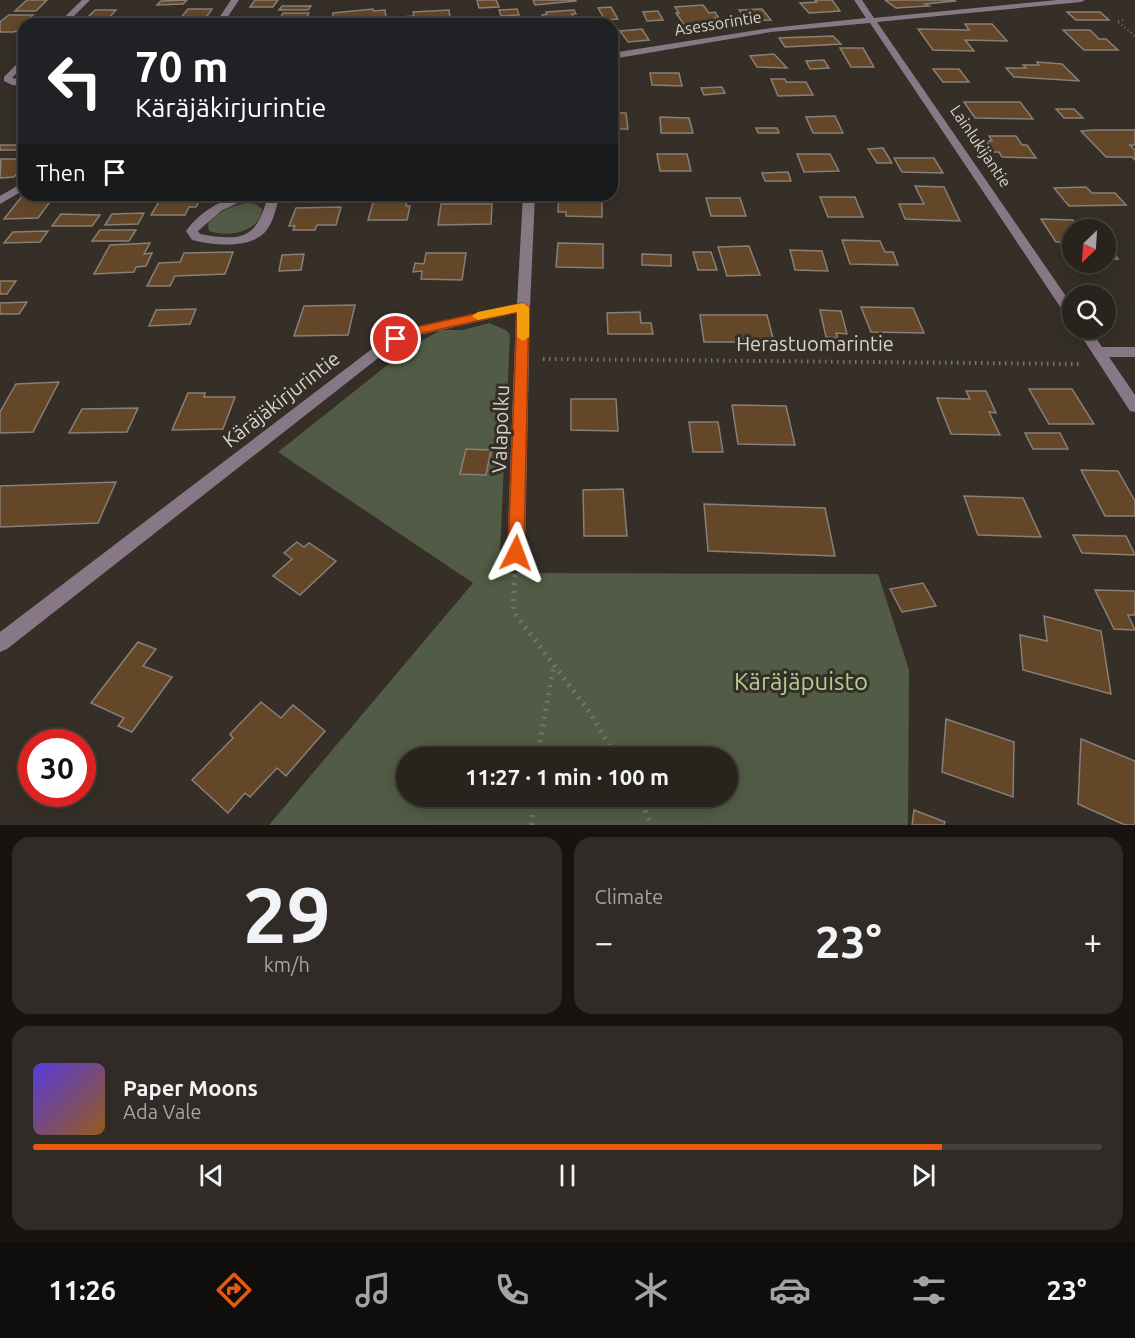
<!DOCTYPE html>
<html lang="en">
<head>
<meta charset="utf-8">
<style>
	:root { --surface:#28231d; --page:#302b26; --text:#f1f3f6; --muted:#a5a4a4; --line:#44403b; --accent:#ea580c }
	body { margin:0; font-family:Ubuntu,sans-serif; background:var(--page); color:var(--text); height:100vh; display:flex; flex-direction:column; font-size:22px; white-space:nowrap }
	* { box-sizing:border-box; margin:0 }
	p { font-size:20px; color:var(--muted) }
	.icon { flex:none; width:33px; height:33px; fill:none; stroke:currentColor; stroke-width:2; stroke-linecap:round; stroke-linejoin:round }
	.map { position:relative; height:825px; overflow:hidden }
	.drawer { display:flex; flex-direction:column; gap:12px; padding:12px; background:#161310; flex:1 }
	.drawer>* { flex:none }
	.banner { position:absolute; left:18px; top:18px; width:600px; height:183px; border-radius:18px; box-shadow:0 3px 15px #0003,0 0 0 2px var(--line); background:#202124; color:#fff; overflow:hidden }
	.needle { width:39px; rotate:205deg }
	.controls { position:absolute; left:1062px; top:219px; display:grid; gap:12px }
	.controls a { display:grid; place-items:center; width:54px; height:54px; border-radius:50%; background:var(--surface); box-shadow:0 3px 15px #0003,0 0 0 2px var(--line); font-size:30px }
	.speed { position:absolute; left:18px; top:729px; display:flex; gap:12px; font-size:30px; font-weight:700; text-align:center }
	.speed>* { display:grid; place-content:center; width:78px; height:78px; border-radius:50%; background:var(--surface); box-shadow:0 3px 15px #0003,0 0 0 2px var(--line); line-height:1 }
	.speed .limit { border:9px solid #d22; background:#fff; color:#111 }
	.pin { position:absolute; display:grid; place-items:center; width:51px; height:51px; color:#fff; margin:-26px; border:3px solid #fff; border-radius:50%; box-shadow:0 2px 6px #0007 }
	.me { position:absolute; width:66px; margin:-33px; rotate:3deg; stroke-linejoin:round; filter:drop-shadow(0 0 4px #0008) }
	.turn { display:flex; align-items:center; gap:21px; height:126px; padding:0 18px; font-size:27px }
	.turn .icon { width:78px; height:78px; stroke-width:2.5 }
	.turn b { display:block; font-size:42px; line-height:51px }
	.then { display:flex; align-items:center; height:57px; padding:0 18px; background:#0003; gap:12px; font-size:22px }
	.big { font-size:45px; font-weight:700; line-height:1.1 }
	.drawer .widget { flex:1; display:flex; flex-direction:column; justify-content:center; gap:9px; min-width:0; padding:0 21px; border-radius:18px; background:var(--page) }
	.drawer .dial { align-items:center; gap:0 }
	.dial b { font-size:78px; line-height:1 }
	.song { display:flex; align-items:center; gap:18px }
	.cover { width:72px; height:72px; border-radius:9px; background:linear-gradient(135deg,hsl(250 70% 55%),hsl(30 70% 35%)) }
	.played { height:6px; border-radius:3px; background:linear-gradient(90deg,var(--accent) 85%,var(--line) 85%) }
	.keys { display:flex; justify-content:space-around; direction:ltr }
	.heat { display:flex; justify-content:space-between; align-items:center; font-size:33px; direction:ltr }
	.drawer .tiles { flex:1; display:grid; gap:12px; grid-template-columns:1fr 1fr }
	.widget:last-child { grid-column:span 2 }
	.trip { position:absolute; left:396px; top:747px; width:342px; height:60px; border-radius:30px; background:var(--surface); box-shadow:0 3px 15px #0003,0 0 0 2px var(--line); font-weight:700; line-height:60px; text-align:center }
	.tab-bar { display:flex; height:96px; justify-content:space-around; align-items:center; background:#100e0c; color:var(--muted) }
	.tab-bar .icon { width:42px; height:42px }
	.tab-bar .current { color:var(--accent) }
	.tab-bar b { font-size:27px; color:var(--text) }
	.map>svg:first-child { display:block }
</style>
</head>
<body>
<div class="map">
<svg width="1135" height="825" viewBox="0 0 1135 825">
	<rect width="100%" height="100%" fill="#352f27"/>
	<g fill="#525b45" fill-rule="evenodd">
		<path d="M247,203L256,204L262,209C261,232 227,238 209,231L208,224C216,212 233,205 247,203Z"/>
		<path d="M489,323L506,330L510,335L499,573L878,574L909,670L908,825H269L473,583L278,452L410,347L441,330H463ZM406,758H728V796H406Z"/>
	</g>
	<g fill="#644729" stroke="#887f77" stroke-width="1.5">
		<path d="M27,0H47L36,11H15Z"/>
		<path d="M187,0L183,4L157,5L161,1Z"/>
		<path d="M255,0H278L273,7H250Z"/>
		<path d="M477,0H496L499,7L479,8Z"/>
		<path d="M533,0H575L576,1L535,5Z"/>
		<path d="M815,0H832L840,11L809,13L800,3L817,2Z"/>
		<path d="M885,0H953L955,1L925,4L929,6L896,8Z"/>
		<path d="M703,5L709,13L715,12L719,18H715L719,24L685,26L676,13H679L675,7Z"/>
		<path d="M282,6H311L308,10H279Z"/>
		<path d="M611,7L618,19L605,20L598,8Z"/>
		<path d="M188,9H212L203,22H177Z"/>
		<path d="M373,9V11L385,10L386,18L370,19V24H350V21L332,22L333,13Z"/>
		<path d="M517,9L519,15L501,16L499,10Z"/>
		<path d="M762,9L771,20L747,21L739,10Z"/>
		<path d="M95,10H116L106,21H84Z"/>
		<path d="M449,10L450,18L402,24L401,17L414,16L413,12Z"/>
		<path d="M574,10L576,14H572L575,22L551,24L549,21H545L542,15L547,14L546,12Z"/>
		<path d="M658,11L663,20L647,21L643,12Z"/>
		<path d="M1067,12H1100L1109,20H1076Z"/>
		<path d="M283,13H309L307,17H281Z"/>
		<path d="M9,15H33L22,24V28L14,32H0V22Z"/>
		<path d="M247,17H267L262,24H241Z"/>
		<path d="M502,18L504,24H484L483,19Z"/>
		<path d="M143,21H171L168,24H139Z"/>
		<path d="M965,24H992L1007,41L965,40L974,51L933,50L918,29L969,30Z"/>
		<path d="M642,29L649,40L628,42L620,31Z"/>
		<path d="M1063,30H1090L1099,39H1106L1118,50H1084Z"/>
		<path d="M833,36L841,44L785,47L779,38Z"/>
		<path d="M840,48H863L874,67H851Z"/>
		<path d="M774,54L787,68L757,67L750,56Z"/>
		<path d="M824,60L829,68L810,69L806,61Z"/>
		<path d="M1037,62L1062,64L1079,81L1014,77L1006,68H1026L1023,65H1039Z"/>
		<path d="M933,69H959L969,82H943Z"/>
		<path d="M650,73H679L682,86L652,85Z"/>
		<path d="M771,79H785L786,82H806L813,95L778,96Z"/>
		<path d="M722,87L725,93L704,95L701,88Z"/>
		<path d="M964,102H1020L1033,119L975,118Z"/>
		<path d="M1056,109H1074L1083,118H1064Z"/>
		<path d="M612,113H626L628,129H612Z"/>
		<path d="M835,116L843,133H813L806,117Z"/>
		<path d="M660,117L689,118L693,133H661Z"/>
		<path d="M756,128H777L779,133H758Z"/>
		<path d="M1093,130H1135V145H1130L1135,150V160L1132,157H1106L1081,131Z"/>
		<path d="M989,136H1016L1022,145H1027L1036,158L1002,157L999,152H993L986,141H992Z"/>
		<path d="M0,145H23L18,150H0Z"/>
		<path d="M883,148L892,163H877L868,149Z"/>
		<path d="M657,154H687L691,171H660Z"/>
		<path d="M797,154H830L839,171L804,172Z"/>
		<path d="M894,158H934L943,173L902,172Z"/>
		<path d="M1,159H24V165L14,177L0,178Z"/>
		<path d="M788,172L791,181H765L762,173Z"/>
		<path d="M915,186L944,187L960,221L905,219L899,204H924Z"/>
		<path d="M1086,187L1092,193H1115L1126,205L1069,206L1054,188Z"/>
		<path d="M23,195H55L38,218L4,219Z"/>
		<path d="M163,195H198L195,200H200L196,207H189L185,215H151Z"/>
		<path d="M559,195H595V201H602V217L566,216V212H558Z"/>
		<path d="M375,196H408L406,206H410L407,220H368Z"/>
		<path d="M820,197H855L863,217H828Z"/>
		<path d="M706,198H740L746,216H711Z"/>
		<path d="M441,204H492L491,224L438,225Z"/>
		<path d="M341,207L336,225H317L315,230H293L295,226H289L296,208Z"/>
		<path d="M144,213L138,224L105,225L112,214Z"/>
		<path d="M61,214L100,215L92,226H52Z"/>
		<path d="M1041,219L1073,220L1081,230H1072V252L1065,242H1056Z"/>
		<path d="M100,230H136L129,241H92Z"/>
		<path d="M48,231L40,242L4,243L13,232Z"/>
		<path d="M842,240L880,241L885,252H893L898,265L850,264Z"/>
		<path d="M150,243L144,254L152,253L146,266L136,267L134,272L94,274L110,245Z"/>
		<path d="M558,243L603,244V268L556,267Z"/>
		<path d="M749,246L760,275L727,276L718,247Z"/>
		<path d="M1106,246H1109L1118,259H1106Z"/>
		<path d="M790,250L822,251L828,271L795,270Z"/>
		<path d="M233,252L225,274L175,276L170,286H147L159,263L180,262L184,253Z"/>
		<path d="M693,252H711L717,270H698Z"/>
		<path d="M426,253H466L462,280L421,279L422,271L413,272L415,263L424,264Z"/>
		<path d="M304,254L301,270L279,271L282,255Z"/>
		<path d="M642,254L671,255V266L642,265Z"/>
		<path d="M0,281H16L7,294H0Z"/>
		<path d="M27,302L19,314H0V303Z"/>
		<path d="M355,305L348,335L294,336L304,306Z"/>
		<path d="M861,307L913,308L924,333L871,332Z"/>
		<path d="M196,309L190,324L149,326L156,310Z"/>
		<path d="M820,310L841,311L847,334L836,333L838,338L826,337Z"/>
		<path d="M640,312L641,323H651L653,334H608L607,313Z"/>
		<path d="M700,315H767L774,342H704Z"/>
		<path d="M59,382L33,432L0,433V412L16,384Z"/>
		<path d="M1029,389H1072L1094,424H1049Z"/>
		<path d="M966,391H986L996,413L989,412L1000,435L951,434L937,398L970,399Z"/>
		<path d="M188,393H205L204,397H235L223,429L172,430Z"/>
		<path d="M571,399H616L618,431L571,430Z"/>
		<path d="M732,405L786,406L795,445L738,444Z"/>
		<path d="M138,408L127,432L69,433L82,409Z"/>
		<path d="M689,422H718L723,452H693Z"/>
		<path d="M1025,433H1060L1068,449H1033Z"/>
		<path d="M466,449L491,450L486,475L460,474Z"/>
		<path d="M1081,470L1118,471L1135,501V516H1105Z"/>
		<path d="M116,482L98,523L0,527V486Z"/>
		<path d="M623,489L627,536H584L583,490Z"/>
		<path d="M964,496L1023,498L1041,537L978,535Z"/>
		<path d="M704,504L825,508L835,556L708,551Z"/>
		<path d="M1073,535L1126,536L1135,555L1082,553Z"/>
		<path d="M297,542L304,547L309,543L336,561L300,595L273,576L292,559L284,553Z"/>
		<path d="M923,583L936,606L902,612L890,589Z"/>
		<path d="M1095,590L1135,591V615H1128L1135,630L1114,629Z"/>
		<path d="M1044,616L1101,631L1111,694L1023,670L1020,635L1047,641Z"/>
		<path d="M138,642L156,649L143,666L172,677L132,732L118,726L124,718L91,703Z"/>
		<path d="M261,702L281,718L293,705L325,731L286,776L277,768L250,797L245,793L228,813L192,780L233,738L230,734Z"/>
		<path d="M946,719L1014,742L1013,797L942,772Z"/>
		<path d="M1081,739L1135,761V825H1125L1078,804Z"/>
		<path d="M914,810L945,822L944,825H912Z"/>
	</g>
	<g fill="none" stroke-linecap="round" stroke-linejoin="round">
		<path stroke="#79736d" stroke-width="2" stroke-dasharray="1 3" stroke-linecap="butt" d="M1123,20L1117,21L1135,36"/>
		<path stroke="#79736d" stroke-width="4" stroke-dasharray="1.5 4.5" stroke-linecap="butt" d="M543,359L1082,364"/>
		<g stroke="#79736d" stroke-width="5" stroke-dasharray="2 6" stroke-linecap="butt">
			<path d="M515,575L513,611L591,714L616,758"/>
			<path d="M537,758L554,665"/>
			<path d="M639,796L651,825"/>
			<path d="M532,825L534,796"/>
		</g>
		<g fill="#887885" fill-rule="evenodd">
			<path d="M82,0H90L66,24H57Z"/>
			<path d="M231,0H239L223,24H215Z"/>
			<path d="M854,0H862L874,18L1057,0H1085L1081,2L877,22L1072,305V318L1067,317L870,23L771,32L612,59V53L771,28L866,18Z"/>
			<path d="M24,57V65L12,78L24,80V86L12,85L4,81V77Z"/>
			<path d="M24,182V190L0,204V196Z"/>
			<path d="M237,195H254L221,211L198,231L200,234C244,242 257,238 268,195H280C276,207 274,221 266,231C250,250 213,245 192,240L186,231C199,213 216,203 237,195Z"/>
			<path d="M523,195H535L530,307L525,553L522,558L516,560L510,558L507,553L516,313L411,337L391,348L7,649L0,652V632L381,342L402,330L517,304Z"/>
			<path d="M1076,328H1089L1102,347H1135V357H1109L1135,395V412L1130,411Z"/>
		</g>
	</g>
	<path fill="#ea580c" stroke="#983908" stroke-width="1.5" d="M523,303L529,307L524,553L522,558L516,560L510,558L508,553L517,312L410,336L396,343L390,339L407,329Z"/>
	<path fill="#f59e0b" d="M523,303L529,307V337L523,341L517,337V312L478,320L472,316L478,312Z"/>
	<g text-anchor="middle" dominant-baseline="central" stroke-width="6" stroke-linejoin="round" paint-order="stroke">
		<g font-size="16" fill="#d7d3ce" stroke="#352f27">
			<text transform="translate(718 23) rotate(-9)">Asessorintie</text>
			<text transform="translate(981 146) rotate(56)">Lainlukijantie</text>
		</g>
		<g font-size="20" fill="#d7d3ce" stroke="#352f27">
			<text x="815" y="343">Herastuomarintie</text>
			<text transform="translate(281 399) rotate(-38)">Käräjäkirjurintie</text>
			<text transform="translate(500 429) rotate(-88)">Valapolku</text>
		</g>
		<g font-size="24" fill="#b4ce8f" stroke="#352f27">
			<text x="801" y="681">Käräjäpuisto</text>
		</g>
	</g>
</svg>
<div class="controls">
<a><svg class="needle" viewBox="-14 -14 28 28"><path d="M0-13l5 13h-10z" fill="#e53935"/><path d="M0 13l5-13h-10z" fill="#a5a4a4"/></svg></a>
<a><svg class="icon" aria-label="search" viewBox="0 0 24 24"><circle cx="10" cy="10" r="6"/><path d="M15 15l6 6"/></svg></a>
</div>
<div class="speed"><div class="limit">30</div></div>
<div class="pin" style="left:396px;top:339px;background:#d93025"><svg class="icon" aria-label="arrive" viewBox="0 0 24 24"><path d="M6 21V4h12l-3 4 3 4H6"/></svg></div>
<svg class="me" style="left:516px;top:553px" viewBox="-20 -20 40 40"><path d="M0-17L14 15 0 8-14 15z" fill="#ea580c" stroke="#fff" stroke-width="4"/></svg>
<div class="trip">11:27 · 1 min · 100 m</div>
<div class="banner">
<div class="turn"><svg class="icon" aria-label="left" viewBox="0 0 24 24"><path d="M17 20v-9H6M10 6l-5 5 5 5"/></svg><div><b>70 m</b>Käräjäkirjurintie</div></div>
<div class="then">Then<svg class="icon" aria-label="arrive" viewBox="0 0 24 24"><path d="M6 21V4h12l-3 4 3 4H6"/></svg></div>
</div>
</div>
<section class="drawer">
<div class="tiles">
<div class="widget dial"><b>29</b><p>km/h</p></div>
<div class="widget"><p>Climate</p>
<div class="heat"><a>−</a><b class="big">23°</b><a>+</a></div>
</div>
<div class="widget">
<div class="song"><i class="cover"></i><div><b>Paper Moons</b><p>Ada Vale</p></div></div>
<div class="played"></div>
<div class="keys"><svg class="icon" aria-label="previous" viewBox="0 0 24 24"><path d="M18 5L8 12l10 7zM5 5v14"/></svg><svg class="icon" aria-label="pause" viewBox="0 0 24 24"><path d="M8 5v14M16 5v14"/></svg><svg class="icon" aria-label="next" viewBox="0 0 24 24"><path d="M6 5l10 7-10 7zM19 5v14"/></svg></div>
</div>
</div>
</section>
<nav class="tab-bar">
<b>11:26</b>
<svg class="icon current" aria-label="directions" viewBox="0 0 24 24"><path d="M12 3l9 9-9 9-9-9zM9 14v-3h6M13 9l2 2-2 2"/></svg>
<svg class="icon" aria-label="music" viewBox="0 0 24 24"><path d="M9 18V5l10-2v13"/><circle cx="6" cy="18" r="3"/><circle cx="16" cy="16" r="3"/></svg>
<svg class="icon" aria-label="phone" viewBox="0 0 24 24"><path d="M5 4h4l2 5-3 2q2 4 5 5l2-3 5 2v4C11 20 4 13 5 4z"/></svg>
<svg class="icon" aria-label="climate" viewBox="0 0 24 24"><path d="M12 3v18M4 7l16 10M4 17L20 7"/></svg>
<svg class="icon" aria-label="car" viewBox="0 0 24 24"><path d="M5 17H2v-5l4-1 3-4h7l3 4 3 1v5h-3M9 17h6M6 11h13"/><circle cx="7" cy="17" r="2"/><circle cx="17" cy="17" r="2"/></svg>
<svg class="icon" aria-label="filters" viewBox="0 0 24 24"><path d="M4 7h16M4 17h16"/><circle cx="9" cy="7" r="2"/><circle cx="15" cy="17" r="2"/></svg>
<b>23°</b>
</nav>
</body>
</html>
